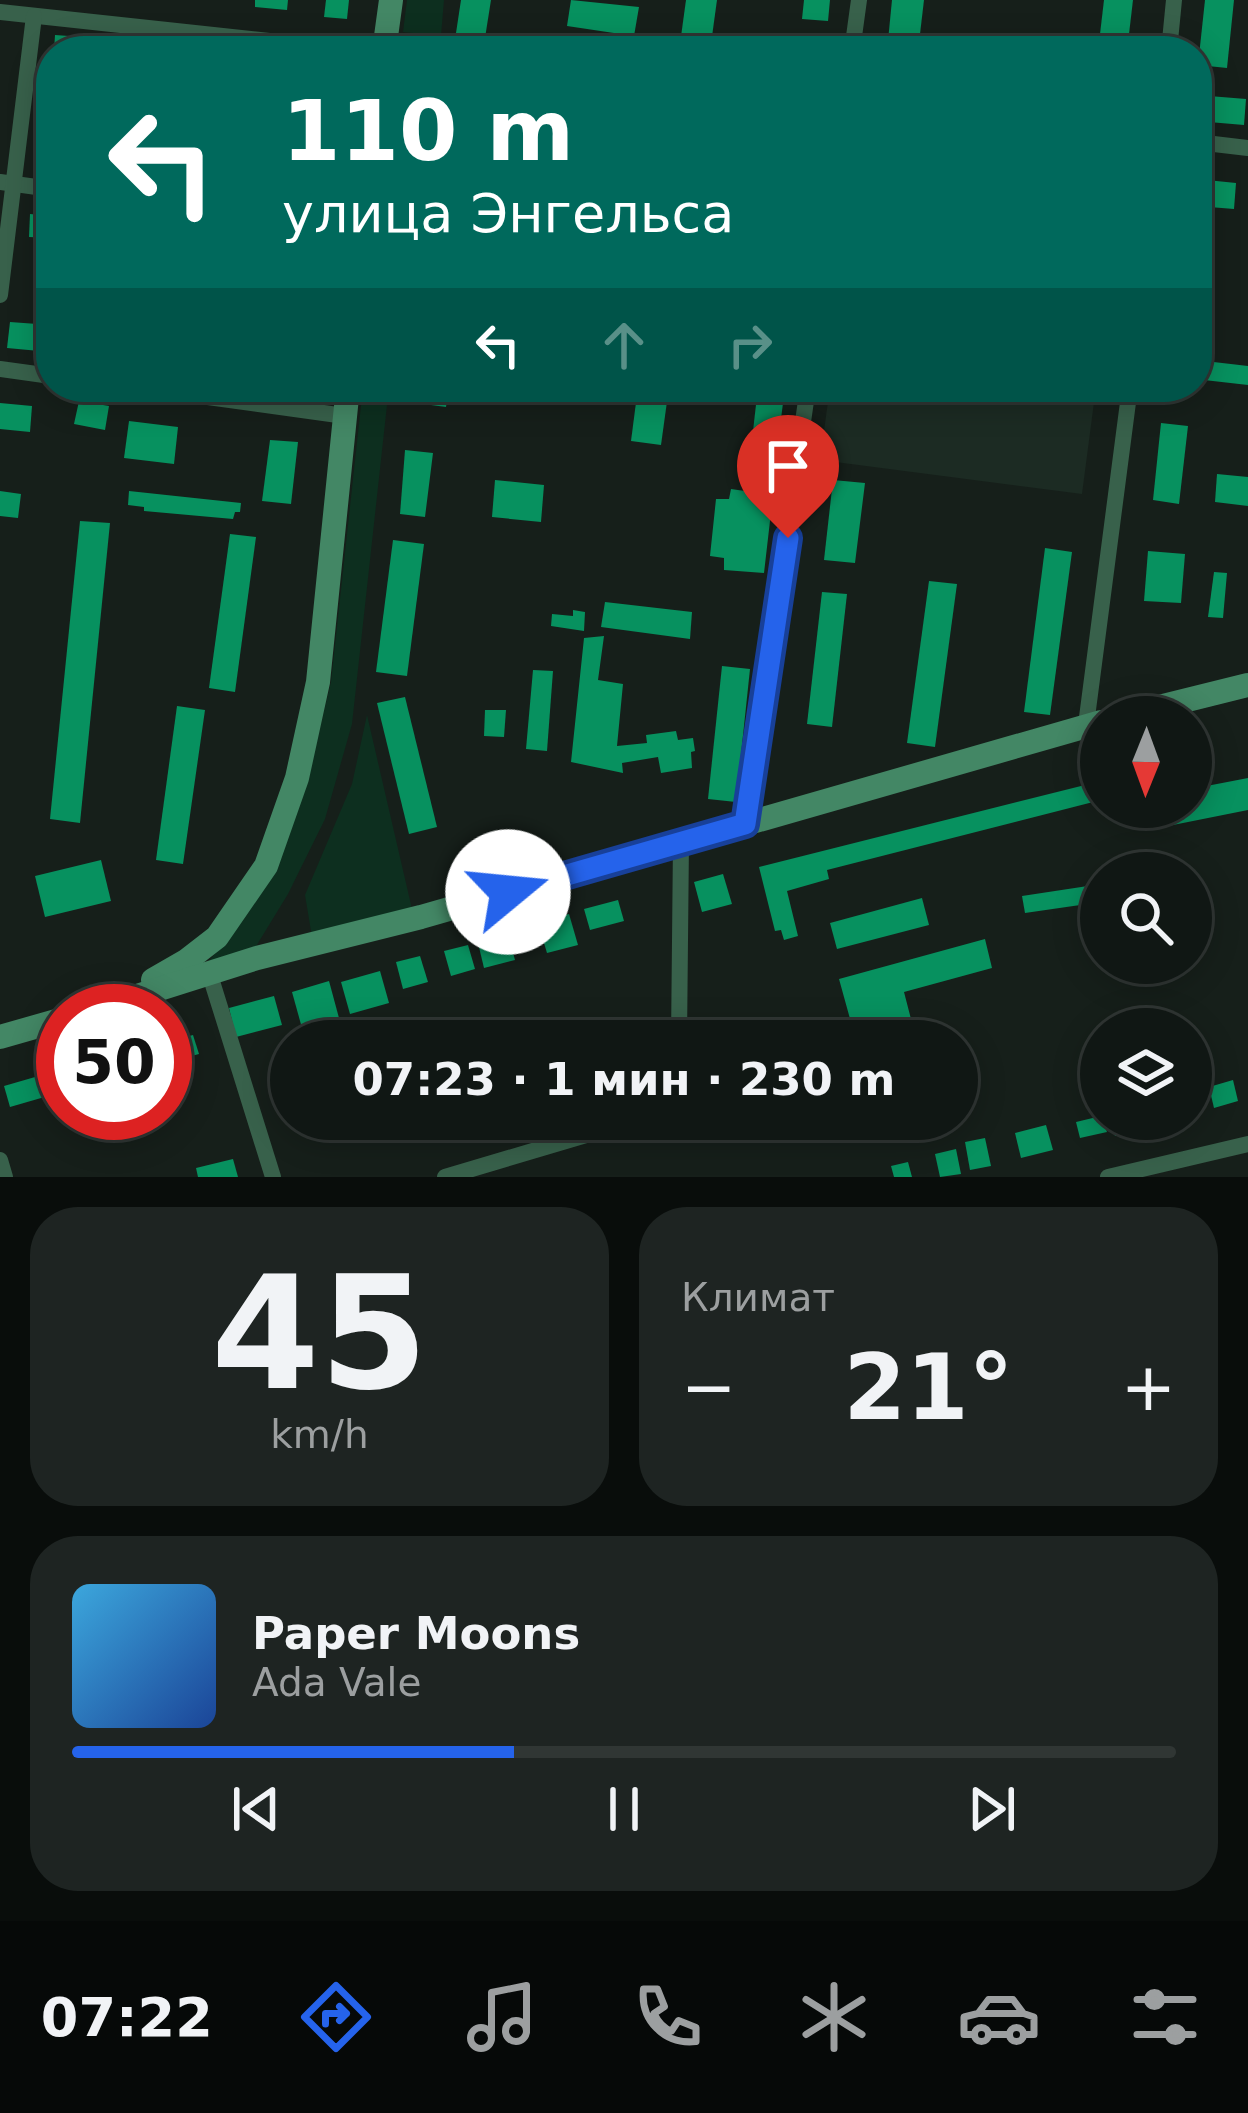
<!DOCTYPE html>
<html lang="ru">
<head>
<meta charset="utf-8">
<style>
	:root { --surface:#101714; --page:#1e2422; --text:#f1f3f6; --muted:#9c9fa0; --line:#303634; --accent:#2563eb }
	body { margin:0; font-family:"DejaVu Sans",sans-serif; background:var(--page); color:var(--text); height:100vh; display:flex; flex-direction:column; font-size:45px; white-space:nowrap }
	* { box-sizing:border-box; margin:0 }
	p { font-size:39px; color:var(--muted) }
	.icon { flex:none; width:66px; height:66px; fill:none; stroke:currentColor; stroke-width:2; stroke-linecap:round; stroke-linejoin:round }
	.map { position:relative; height:1177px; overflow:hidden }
	.sheet { display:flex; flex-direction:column; gap:30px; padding:30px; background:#090d0b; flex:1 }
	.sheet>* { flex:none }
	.top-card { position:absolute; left:36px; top:36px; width:1176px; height:366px; border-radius:48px; box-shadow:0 6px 30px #0003,0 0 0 3px var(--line); background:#00695c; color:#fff; overflow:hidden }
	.needle { width:78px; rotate:181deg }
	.fabs { position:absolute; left:1080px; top:696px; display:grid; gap:24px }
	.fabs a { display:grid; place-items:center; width:132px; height:132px; border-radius:50%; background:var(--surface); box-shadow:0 6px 30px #0003,0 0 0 3px var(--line); font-size:60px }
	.speed { position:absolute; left:36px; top:984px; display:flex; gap:24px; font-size:60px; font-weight:700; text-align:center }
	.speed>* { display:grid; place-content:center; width:156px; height:156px; border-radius:50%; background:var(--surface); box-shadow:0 6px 30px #0003,0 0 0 3px var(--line); line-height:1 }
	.speed .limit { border:18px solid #d22; background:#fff; color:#111 }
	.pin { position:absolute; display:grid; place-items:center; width:102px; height:102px; color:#fff; margin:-123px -51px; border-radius:50% 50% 50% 0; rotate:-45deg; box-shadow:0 0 12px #0007 }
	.pin .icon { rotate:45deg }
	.me { position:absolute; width:132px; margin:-66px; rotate:73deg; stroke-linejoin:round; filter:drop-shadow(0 0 9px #0008) }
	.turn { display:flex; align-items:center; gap:42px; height:252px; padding:0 48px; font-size:54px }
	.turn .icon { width:156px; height:156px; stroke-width:2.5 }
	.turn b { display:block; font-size:84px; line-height:102px }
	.lanes { display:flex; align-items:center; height:114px; padding:0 48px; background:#0003; justify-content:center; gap:60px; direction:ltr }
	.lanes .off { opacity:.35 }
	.big { font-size:90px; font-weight:600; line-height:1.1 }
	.sheet .card { flex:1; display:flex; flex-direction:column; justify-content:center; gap:18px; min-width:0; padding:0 42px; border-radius:48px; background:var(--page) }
	.sheet .dial { align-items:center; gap:0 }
	.dial b { font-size:156px; line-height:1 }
	.song { display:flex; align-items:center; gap:36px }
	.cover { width:144px; height:144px; border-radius:18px; background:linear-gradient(135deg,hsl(200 70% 55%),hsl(220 70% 35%)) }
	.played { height:12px; border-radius:6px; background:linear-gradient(90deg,var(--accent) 40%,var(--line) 40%) }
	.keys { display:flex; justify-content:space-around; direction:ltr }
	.heat { display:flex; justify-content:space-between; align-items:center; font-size:66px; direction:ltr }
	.sheet .tiles { flex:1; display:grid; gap:30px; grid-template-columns:1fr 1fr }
	.card:last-child { grid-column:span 2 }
	.trip { position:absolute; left:270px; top:1020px; width:708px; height:120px; border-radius:60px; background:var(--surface); box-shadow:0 6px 30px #0003,0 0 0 3px var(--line); font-weight:600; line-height:120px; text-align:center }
	.tab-bar { display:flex; height:192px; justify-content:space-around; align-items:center; background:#060908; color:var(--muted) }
	.tab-bar .icon { width:84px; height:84px }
	.tab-bar .current { color:var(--accent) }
	.tab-bar b { font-size:54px; color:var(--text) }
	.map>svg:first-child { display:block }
</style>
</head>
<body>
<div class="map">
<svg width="1248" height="1177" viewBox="0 0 1248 1177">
	<rect width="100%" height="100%" fill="#161f1a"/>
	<path fill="#1c2b23" d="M830,387H1096L1082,494L820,460Z"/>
	<g fill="#0d2f1f">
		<path d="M407,0H444L441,36L403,32Z"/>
		<path d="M363,387H389L352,724L325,819L288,894L255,948L205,965L222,946L305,791L331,682Z"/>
		<path d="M367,715L412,909L312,937L305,895L352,784Z"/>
	</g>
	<g fill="#07915f">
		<path d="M255,0H288L287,10L255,7Z"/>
		<path d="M326,0H349L347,19L324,17Z"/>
		<path d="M461,0H491L485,38L456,33Z"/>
		<path d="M571,0L639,7L634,36L567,26Z"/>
		<path d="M686,0H717L710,51H679Z"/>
		<path d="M804,0H830L828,21L802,19Z"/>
		<path d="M892,0H924L918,51H887Z"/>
		<path d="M1104,0H1133L1127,51H1098Z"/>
		<path d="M1205,0H1234L1227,68L1198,65Z"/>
		<path d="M55,35L83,37L82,51H54Z"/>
		<path d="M100,42L129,44L128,51H99Z"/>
		<path d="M775,42L825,46V51H773Z"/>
		<path d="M1197,95L1246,99L1244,125L1197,121Z"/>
		<path d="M1197,179L1236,183L1234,209L1197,206Z"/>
		<path d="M30,214L51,216V238L29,237Z"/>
		<path d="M1197,234L1207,236L1200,297H1197Z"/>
		<path d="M10,322L51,325L50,352L7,348Z"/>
		<path d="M1205,361L1248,366V385L1204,380Z"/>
		<path d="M418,387H449L446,407L416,403Z"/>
		<path d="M638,387H669L661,445L631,441Z"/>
		<path d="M758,387H785L778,443L752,440Z"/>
		<path d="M79,401L109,406L105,430L74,424Z"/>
		<path d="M0,403L32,406L30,432L0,429Z"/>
		<path d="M129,421L178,427L174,464L124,458Z"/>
		<path d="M1161,423L1188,426L1179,504L1153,500Z"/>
		<path d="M270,440L298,442L291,504L262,501Z"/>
		<path d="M405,450L433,453L425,517L400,514Z"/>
		<path d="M1217,474L1248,477V506L1215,502Z"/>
		<path d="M495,480L544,485L541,522L492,517Z"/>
		<path d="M833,480L865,483L855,563L824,560Z"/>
		<path d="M731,489L773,495L764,573L724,570V558L710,556L716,499H729Z"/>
		<path d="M0,491L21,494L18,518L0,516Z"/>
		<path d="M129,491L241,503L240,512H235L233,519L144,511V507L128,505Z"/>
		<path d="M80,521L110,523L80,823L50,819Z"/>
		<path d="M230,534L256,537L235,692L209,688Z"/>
		<path d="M393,540L424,544L407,676L376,672Z"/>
		<path d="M1045,548L1072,552L1050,715L1024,712Z"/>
		<path d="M1148,551L1185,554L1181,603L1144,601Z"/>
		<path d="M1214,572L1227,573L1223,618L1208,617Z"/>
		<path d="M929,581L957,584L935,747L907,743Z"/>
		<path d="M822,592L847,594L832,727L807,724Z"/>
		<path d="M605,602L692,612L690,639L601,627Z"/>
		<path d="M573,610L585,612L584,631L551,626L552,614L573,616Z"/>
		<path d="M604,636L598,680L623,684L617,746L647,743L646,735L676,731L678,740L693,738L695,751L691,752L692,768L661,773L658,757L622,763L623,773L571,762L584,638Z"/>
		<path d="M722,666L750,669L736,802L708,799Z"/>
		<path d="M533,670L553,671L547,751L526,749Z"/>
		<path d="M405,697L437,827L409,834L377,703Z"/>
		<path d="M177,706L205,710L183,864L156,860Z"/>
		<path d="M485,710H506L504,737L484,736Z"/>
		<path d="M1248,778V810L1158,828L1154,807H1191V789Z"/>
		<path d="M1101,781V800L827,870L829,879L787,891L798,936L784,940L781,930L775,931L759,867Z"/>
		<path d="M101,860L111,901L45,917L35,876Z"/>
		<path d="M723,874L732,904L702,912L694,882Z"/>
		<path d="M1101,884V902L1025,913L1022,896Z"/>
		<path d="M922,898L929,925L837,949L830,923Z"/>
		<path d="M618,900L624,921L590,930L584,909Z"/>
		<path d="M569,914L578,945L547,953L538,923Z"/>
		<path d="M508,935L515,960L484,968L478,943Z"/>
		<path d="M985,939L992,968L904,992L911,1019L883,1027L880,1018L852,1026L839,979Z"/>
		<path d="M468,945L475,969L451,976L444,951Z"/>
		<path d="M420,956L428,982L403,989L396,962Z"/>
		<path d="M380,971L389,1003L350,1014L341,982Z"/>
		<path d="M329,981L339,1018L302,1028L292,992Z"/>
		<path d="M274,996L282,1025L236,1037L229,1008Z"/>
		<path d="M193,1035L199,1054L165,1063V1043Z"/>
		<path d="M42,1075L48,1096L10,1107L4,1086Z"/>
		<path d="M1233,1080L1238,1101L1214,1108L1209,1087Z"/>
		<path d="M1101,1116L1107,1132L1080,1138L1076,1122Z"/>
		<path d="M1111,1119H1134L1136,1126L1124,1129L1125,1134L1115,1136Z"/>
		<path d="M1046,1125L1053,1150L1021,1158L1015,1133Z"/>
		<path d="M985,1138L991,1166L970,1170L965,1142Z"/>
		<path d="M956,1149L961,1174L940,1177L935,1154Z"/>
		<path d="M233,1159L238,1177H198L196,1168Z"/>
		<path d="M908,1162L912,1177H894L891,1166Z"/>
	</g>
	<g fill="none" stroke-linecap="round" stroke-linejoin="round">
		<g stroke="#38614b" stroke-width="16">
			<path d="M0,12L362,51"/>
			<path d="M852,51L859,0"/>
			<path d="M1169,51L1174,0"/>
			<path d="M1197,142L1248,148"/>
			<path d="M0,182L51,189"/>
			<path d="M0,295L34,16"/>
			<path d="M0,369L51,376"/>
			<path d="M135,387L345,416"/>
			<path d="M1086,725L1130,387"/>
			<path d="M745,824L808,387"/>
			<path d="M209,972L273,1177"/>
			<path d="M679,1041L681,841"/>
			<path d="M0,1160L5,1177"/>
			<path d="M445,1177L640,1119"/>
			<path d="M1108,1177L1248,1144"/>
		</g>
		<g stroke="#438765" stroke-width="24">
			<path d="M384,51L391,0"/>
			<path d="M1119,717L1248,685"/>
			<path d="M153,980L186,961L217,937L266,866L297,778L318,682L348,387"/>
			<path d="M90,1011L257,958L421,917L1101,722"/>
			<path d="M0,1037L63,1019"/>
		</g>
	</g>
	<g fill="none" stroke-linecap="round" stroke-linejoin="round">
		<g stroke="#184099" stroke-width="30">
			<path id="route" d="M508,892L745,824L788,538"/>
		</g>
		<use href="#route" stroke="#2563eb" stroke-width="21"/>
	</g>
</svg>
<div class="fabs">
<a><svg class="needle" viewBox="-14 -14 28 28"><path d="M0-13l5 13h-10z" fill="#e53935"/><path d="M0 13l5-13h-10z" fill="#9c9fa0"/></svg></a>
<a><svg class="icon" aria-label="search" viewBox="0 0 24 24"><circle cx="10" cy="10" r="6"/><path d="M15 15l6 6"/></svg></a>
<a><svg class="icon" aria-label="layers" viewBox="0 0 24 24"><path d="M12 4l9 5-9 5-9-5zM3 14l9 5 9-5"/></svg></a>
</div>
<div class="speed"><div class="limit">50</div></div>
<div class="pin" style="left:788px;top:538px;background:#d93025"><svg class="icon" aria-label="arrive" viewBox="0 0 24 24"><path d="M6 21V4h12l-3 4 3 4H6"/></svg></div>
<svg class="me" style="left:508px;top:892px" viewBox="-20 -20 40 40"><circle r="19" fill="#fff"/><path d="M0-13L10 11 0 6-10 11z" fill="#2563eb"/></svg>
<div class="trip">07:23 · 1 мин · 230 m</div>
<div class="top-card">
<div class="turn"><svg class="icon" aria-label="left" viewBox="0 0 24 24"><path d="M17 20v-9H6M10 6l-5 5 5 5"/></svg><div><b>110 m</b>улица Энгельса</div></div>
<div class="lanes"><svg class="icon" aria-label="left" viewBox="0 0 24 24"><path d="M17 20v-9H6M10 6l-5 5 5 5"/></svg><svg class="icon off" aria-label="ahead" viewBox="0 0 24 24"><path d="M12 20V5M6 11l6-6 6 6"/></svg><svg class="icon off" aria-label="right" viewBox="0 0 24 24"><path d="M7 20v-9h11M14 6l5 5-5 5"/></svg></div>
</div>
</div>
<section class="sheet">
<div class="tiles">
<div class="card dial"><b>45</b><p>km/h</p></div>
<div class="card"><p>Климат</p>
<div class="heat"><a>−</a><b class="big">21°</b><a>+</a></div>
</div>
<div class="card">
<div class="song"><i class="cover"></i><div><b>Paper Moons</b><p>Ada Vale</p></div></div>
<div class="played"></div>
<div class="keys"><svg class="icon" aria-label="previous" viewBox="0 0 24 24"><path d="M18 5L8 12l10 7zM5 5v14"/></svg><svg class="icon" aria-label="pause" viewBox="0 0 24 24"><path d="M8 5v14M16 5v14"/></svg><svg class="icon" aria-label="next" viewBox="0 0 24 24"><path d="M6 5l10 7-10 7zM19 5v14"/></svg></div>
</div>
</div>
</section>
<nav class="tab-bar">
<b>07:22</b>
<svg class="icon current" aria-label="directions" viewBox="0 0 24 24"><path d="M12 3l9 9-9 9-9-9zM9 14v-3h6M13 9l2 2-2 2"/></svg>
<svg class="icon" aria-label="music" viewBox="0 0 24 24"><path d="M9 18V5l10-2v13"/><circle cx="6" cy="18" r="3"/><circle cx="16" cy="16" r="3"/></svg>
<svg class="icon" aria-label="phone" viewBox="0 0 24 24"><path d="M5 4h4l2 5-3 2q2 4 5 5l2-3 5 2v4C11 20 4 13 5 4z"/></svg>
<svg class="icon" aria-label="climate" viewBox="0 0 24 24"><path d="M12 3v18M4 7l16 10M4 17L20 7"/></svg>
<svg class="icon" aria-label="car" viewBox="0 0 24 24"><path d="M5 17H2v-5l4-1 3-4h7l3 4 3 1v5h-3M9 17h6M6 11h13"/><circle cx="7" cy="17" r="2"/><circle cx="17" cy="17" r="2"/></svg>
<svg class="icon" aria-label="filters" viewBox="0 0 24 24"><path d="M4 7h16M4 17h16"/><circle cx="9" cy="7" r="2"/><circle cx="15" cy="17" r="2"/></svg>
</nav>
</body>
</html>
